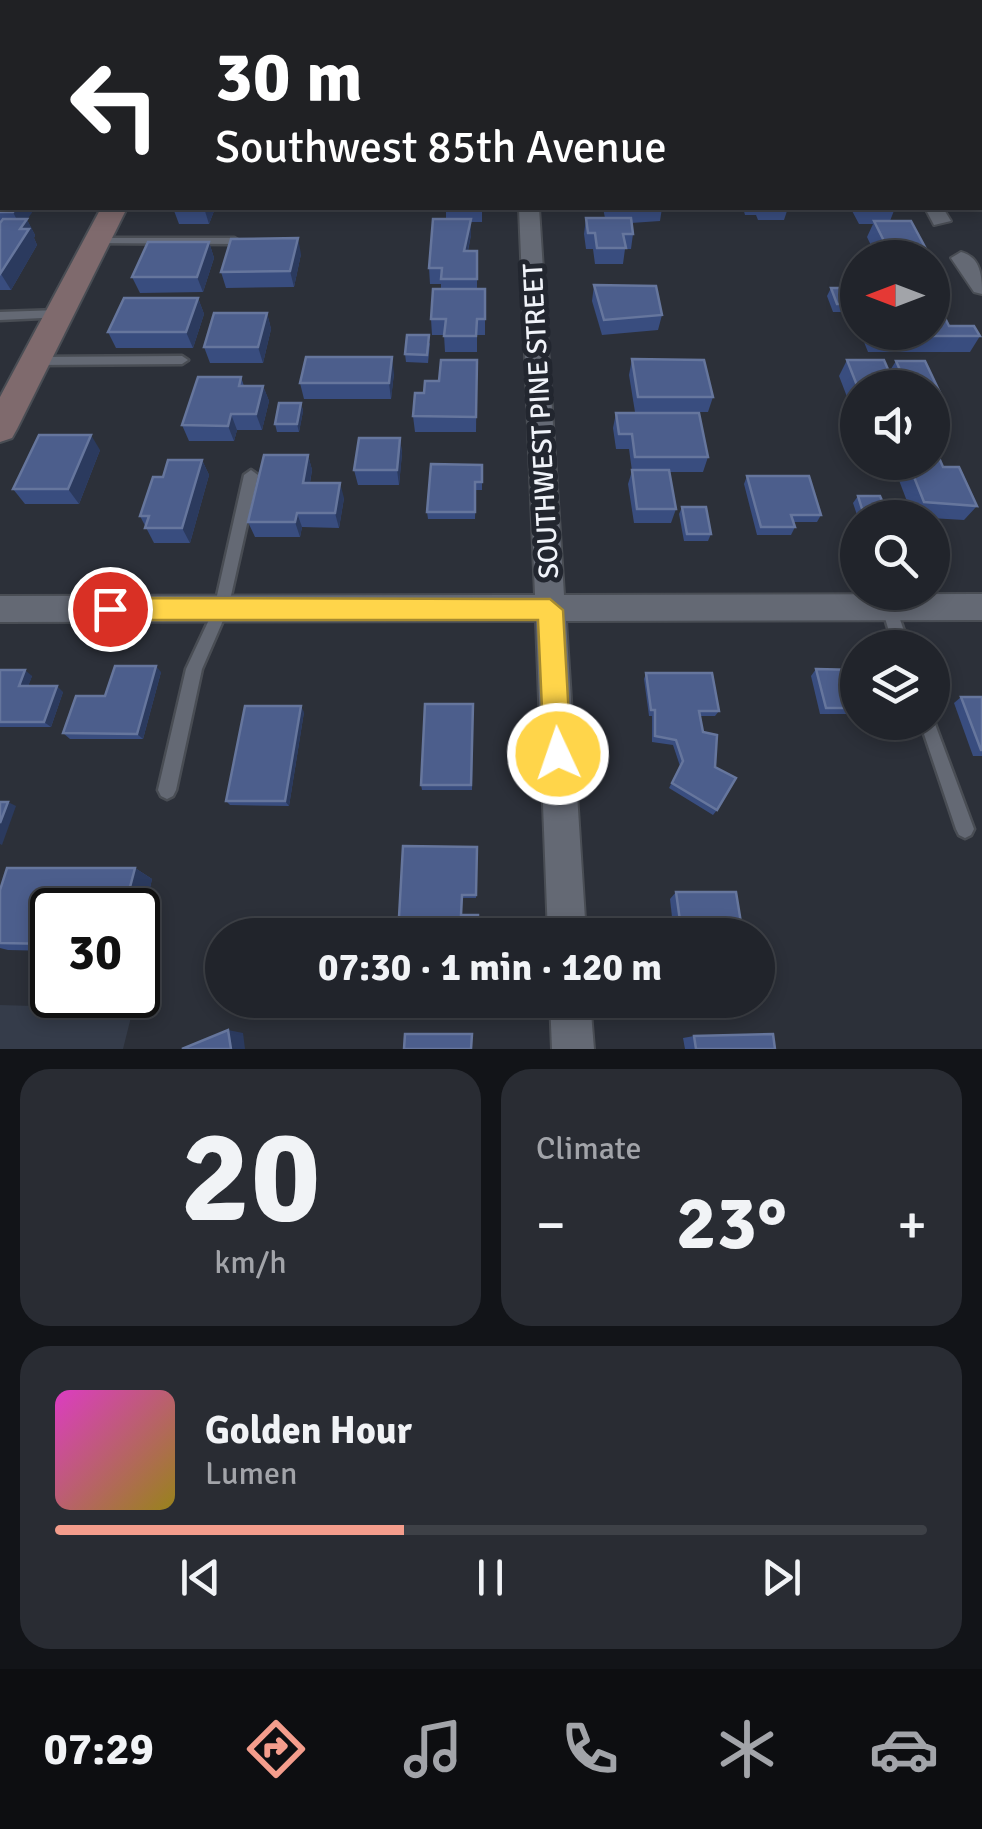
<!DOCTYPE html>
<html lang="en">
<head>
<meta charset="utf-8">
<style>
	:root { --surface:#21242b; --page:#292c33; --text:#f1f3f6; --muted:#a2a4a9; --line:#3e4147; --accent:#f49d8c }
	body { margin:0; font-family:Signika,sans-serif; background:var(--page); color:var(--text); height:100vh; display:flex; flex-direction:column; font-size:38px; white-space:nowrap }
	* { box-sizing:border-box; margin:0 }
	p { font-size:32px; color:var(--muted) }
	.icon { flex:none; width:55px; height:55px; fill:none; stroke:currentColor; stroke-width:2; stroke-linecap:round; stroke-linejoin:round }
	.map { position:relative; height:1049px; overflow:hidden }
	.panel { display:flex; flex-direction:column; gap:20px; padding:20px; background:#121418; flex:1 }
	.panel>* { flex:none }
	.banner { position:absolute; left:0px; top:0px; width:982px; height:210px; box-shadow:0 5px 15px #0003,0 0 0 2px var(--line); background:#202124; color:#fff; overflow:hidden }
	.needle { width:65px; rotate:270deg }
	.tools { position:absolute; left:840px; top:240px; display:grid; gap:20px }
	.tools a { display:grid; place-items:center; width:110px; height:110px; border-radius:50%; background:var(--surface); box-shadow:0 5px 15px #0003,0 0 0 2px var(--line); font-size:50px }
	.speed { position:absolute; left:30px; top:888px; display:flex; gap:20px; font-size:50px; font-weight:700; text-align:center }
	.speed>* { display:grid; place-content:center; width:130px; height:130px; border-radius:50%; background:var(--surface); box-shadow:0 5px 15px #0003,0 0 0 2px var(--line); line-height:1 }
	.speed .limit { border:5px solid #111; border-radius:15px; background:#fff; color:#111 }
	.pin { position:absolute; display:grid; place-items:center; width:85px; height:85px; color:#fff; margin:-42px; border:5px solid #fff; border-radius:50%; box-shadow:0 2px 10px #0007 }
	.me { position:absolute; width:110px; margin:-55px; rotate:357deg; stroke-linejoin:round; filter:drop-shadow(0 0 8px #0008) }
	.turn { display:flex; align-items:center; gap:35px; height:210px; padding:0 50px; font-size:45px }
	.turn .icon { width:130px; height:130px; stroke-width:2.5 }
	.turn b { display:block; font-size:70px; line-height:85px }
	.big { font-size:75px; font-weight:800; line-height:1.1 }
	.panel .card { flex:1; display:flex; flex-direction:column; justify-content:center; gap:15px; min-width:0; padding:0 35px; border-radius:30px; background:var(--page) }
	.panel .dial { align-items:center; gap:0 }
	.dial b { font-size:130px; line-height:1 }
	.song { display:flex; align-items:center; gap:30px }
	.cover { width:120px; height:120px; border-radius:15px; background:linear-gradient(135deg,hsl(310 70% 55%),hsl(50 70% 35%)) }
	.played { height:10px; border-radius:5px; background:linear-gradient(90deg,var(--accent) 40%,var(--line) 40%) }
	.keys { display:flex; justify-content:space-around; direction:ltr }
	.heat { display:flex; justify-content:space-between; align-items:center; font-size:55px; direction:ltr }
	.panel .tiles { flex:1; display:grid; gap:20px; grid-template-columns:1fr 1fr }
	.card:last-child { grid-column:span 2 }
	.trip { position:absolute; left:205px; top:918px; width:570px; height:100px; border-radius:50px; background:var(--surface); box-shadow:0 5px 15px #0003,0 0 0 2px var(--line); font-weight:800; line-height:100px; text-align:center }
	.menu { display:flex; height:160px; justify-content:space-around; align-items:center; background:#0d0e11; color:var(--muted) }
	.menu .icon { width:70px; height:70px }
	.menu .on { color:var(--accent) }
	.menu b { font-size:45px; color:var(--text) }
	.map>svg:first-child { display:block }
</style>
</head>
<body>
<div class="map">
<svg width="982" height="1049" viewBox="0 0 982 1049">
	<rect width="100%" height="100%" fill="#2c3039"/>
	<path fill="#353c4a" d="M0,1005L133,1009L123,1049H0Z"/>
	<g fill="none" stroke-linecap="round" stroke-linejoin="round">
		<g stroke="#494d54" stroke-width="5">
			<g id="lane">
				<rect x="0" y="63" width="2" height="4"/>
				<path d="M97,238H234L239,241L234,244L93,243V239Z"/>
				<path d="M59,310L65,314L63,317L0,320V312Z"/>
				<path d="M182,356L188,360L182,364L36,365L30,361L36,357Z"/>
				<path d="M251,470L258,475L228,609L202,669L176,790L173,796L167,799L161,796L158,790L186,669L214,609L244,475Z"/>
				<path d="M889,602L894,603L896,608L910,648H894L882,608L884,603Z"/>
				<path d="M932,716L974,829L971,835L965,838L959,835L956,829L920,722H932Z"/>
			</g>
		</g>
		<g stroke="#494d54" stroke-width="4">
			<g id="street">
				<rect x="512" y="0" width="14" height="2"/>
				<path d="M813,0H827L828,2H814Z"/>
				<rect x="0" y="112" width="2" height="10"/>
				<path d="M519,208H539L564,595L982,594V620L566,621L586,935H548L536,621L0,622V596L535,595Z"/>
				<path d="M925,208H943L951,221L934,225Z"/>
				<path d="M961,252C981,257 982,277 982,294L974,292L951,258Z"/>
				<path d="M550,1000H590L594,1049H552Z"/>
			</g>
		</g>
		<g stroke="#494d54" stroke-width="4">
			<path id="secondary" d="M101,208H127L17,429L12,438L0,442V397Z"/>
		</g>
		<use href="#lane" fill="#646974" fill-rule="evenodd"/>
		<use href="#street" fill="#646974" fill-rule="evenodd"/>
		<use href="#secondary" fill="#7f6a6d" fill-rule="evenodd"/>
	</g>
	<g fill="#394d7f">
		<path d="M698,0H775L777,2H698Z"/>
		<path d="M937,0H974L975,2H936Z"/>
		<rect x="0" y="3" width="2" height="24"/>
		<path d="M0,179L27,220L35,235L34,238L37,245L11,290H0Z"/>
		<path d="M173,208H225L224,211H214L209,224H179Z"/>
		<path d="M446,208H482V222H471V235L468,251H477V289H485V335H477V352H445L444,335H432L431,319L441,289V284H430L429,268L446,219Z"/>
		<path d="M603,208H662L660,221L631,223L633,234L631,249H625L623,264H595L593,249H586L584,234L586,218H605Z"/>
		<path d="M743,208H788L784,220H758L756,215H745Z"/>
		<path d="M839,208H895L890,221L925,247L919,258H877L867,237L873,224H859L851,209Z"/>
		<path d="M209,242L214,258L203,292L140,293L132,277Z"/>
		<path d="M301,254L294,287L226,288L221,272Z"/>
		<path d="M852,262H858V312H833L827,296L831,288H849L845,278Z"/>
		<path d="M594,285L662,315L658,330L602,335L592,301Z"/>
		<path d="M198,298L204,314L193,348H116L108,332Z"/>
		<path d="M267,313L271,329L263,363H210L204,347Z"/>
		<path d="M949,326L980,336L970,352H868L860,332H932Z"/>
		<path d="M430,343L428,363L406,362L405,354Z"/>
		<path d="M632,359L713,397L708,412H635L629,375Z"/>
		<path d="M477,360L476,432H415L413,416L424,393L439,381Z"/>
		<path d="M847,360H884L889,372L896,361H925L943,399L932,414V388H858V415H854L839,376Z"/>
		<path d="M394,373L391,399H304L300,383Z"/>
		<path d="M241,377L244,386H263L269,401L262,430H237L234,441H189L182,425Z"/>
		<path d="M301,403L303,411L299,432H277L275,424Z"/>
		<path d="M616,413L708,457L703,472H670L676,509L671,523H634L628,484L632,471L629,449H616L613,428Z"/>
		<path d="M400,438L402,453L399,485H358L354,470Z"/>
		<path d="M100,450L79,504H25L13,489Z"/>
		<path d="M308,455L312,470L310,483L344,498L339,528L302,527L300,537H255L248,522Z"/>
		<path d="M202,460L209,475L190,543H154L140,516Z"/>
		<path d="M905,462H932L943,467L977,506L964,520L913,517L897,475Z"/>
		<path d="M482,465V490H476L475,519H428L427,512Z"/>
		<path d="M747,476L821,515L817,522H793L795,527L791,535H757L744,484Z"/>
		<path d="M858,496L887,512L883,518H858L853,503Z"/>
		<path d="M682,507L711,534L708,541H684L679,514Z"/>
		<path d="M816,669L858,670V714H820L811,676Z"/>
		<path d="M0,670L32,676L28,686L63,692L51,727H0Z"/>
		<path d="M161,672L143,739H70L63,733L105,696Z"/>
		<path d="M646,673L719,711L715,716H700L703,732L715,767L717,810L713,815L669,788L680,766L673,745L652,742V716H649L644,679Z"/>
		<path d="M961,697H982V756H973L954,703Z"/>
		<path d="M473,704L472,790H422L421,785Z"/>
		<path d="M304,712L289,806L230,805L226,801Z"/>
		<path d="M477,847L476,898H462L398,935Z"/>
		<path d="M135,868L152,879L138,940V910H52V951L8,950L0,948V890Z"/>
		<path d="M676,892L743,935H674L670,899Z"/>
		<path d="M694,1036L775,1049H685L683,1038Z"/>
	</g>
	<g fill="#2b3a5e">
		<path d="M0,37H2V52L0,53Z"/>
		<path d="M16,208H35L27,220L35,235L34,238L37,245L11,290L1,274L21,228L13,212Z"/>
		<path d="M204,208H213L214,211L209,224Z"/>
		<path d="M471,219V235L464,267V251Z"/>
		<path d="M298,238L301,254L294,287L290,271Z"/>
		<path d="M209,242L214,258L203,292L197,277Z"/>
		<path d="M198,298L204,314L193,348L186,332Z"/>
		<path d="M267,313L271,329L263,363L258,347Z"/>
		<path d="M392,357L394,373L391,399L389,383Z"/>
		<path d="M263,386L269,401L262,430L256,414Z"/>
		<path d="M301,403L303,411L299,432L297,424Z"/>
		<path d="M231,414L237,430L234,441L228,426Z"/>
		<path d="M91,435L100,450L79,504L68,489Z"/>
		<path d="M400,438L402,453L399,485L397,470Z"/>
		<path d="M308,455L312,470L307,498L303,483Z"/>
		<path d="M202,460L209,475L190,543L182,528Z"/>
		<path d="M340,483L344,498L339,528L335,513Z"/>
		<path d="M297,513L302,527L300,537L295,522Z"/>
		<path d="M156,666L161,672L143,739L137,734Z"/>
		<path d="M25,670L32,676L26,692L19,686Z"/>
		<path d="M57,686L63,692L51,727L44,722Z"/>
		<path d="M301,706L304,712L289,806L285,801Z"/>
		<path d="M8,802L16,806L2,845L0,844V823Z"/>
		<path d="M135,868L152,879L138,940V910H124Z"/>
		<path d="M228,1030L243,1033L245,1049H231Z"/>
	</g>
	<g fill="#4c5e8c" stroke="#66769d" stroke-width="2.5">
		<path d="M37,0H46L44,2H10Z"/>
		<path d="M148,0H173L172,2H145Z"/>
		<path d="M335,0H347L346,2H312Z"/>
		<path d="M376,0H387L419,2H376Z"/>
		<rect x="568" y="0" width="41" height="2"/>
		<path d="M640,0H673L674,2H641Z"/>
		<path d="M732,0H775L777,2H733Z"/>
		<path d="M883,0H911L913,2H885Z"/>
		<path d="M952,0H972L975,2H955Z"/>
		<rect x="980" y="107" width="2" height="34"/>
		<path d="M2,176V208H16L13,212H0V179Z"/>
		<path d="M586,218H631L633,234H623L626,248H597L595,233H588Z"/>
		<path d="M3,219H27L20,229H29L0,274V223Z"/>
		<path d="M433,219H471L464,251H477V279H441L442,268H429Z"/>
		<path d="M874,221H911L925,247H887Z"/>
		<path d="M298,238L290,271L221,272L231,239Z"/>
		<path d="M148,242H209L197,277H132Z"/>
		<path d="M852,262H858V275Z"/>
		<path d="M594,285L656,286L662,315L604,320Z"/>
		<path d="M831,288H857L858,304H837Z"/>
		<path d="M433,289H485V319H477L476,336H444L446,319H431Z"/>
		<path d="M124,298H198L186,332H108Z"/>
		<path d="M214,313H267L258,347H204Z"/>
		<path d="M932,314H943L949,326H974L980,336H876L875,332H932Z"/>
		<path d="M407,335H429L427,355L405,354Z"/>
		<path d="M306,357H392L389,383H300Z"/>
		<path d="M632,359L704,360L713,397H638Z"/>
		<path d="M441,360H477L476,417L413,416L415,393H424L425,381H439Z"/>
		<path d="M847,360H884L896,388H858Z"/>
		<path d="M896,361H925L943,399H932V388H908Z"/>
		<path d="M198,377H241L239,386H263L256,414H231L228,426L182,425Z"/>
		<path d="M279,403H301L297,424H275Z"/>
		<path d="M616,413H699L708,457H635L632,434H619Z"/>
		<path d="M39,435H91L68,489H13Z"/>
		<path d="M359,438H400L397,470H354Z"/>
		<path d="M264,455H308L303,483H340L335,513H297L295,522H248Z"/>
		<path d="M168,460H202L182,528H145L149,516H140L153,477H163Z"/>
		<path d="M932,460H940L943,467H959L977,506L924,502L908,462H932Z"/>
		<path d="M431,464L482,465V482H475V512H427Z"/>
		<path d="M632,470H669L676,509H637Z"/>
		<path d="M747,476H809L821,515H791L795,527H761Z"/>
		<path d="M858,496H880L887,512H863Z"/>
		<path d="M682,507H706L711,534H687Z"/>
		<path d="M115,666H156L137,734L63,733L76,696H105Z"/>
		<path d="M816,669L858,670V708H826Z"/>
		<path d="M0,670H25L19,686H57L44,722H0Z"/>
		<path d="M646,673H712L719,711H699L703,732L717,735L715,767L736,778L717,810L672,783L683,761L676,740L655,736V710H651Z"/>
		<path d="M961,697H982V750H981Z"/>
		<path d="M425,704H473L471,785H421Z"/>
		<path d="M245,706H301L285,801H226Z"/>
		<path d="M0,802H8L0,823Z"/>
		<path d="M403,846L477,847L476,895H462L461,915H478V935H398Z"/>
		<path d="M7,868H135L124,910H52V944L0,943V890Z"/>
		<path d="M676,892H736L743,935H682Z"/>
		<path d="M228,1030L231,1049H182Z"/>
		<path d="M405,1034H472L471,1049H404Z"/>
		<path d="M773,1034L775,1049H696L694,1036Z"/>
	</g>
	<path fill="#ffd54a" stroke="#a68a30" stroke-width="2.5" d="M110,598L550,599L563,610L571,754L567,764L558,768L548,764L544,754L538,620H110L98,609Z"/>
	<g text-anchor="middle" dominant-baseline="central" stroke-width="10" stroke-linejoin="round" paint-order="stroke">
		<g font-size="28" fill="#f0f3f9" stroke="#22262f">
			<text transform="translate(541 421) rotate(-93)">SOUTHWEST PINE STREET</text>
		</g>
	</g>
</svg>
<div class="tools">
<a><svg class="needle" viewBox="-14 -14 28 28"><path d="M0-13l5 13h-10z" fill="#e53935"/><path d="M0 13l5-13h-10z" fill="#a2a4a9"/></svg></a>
<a><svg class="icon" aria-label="sound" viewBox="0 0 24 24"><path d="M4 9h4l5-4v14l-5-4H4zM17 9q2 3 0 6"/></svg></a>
<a><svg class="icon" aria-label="search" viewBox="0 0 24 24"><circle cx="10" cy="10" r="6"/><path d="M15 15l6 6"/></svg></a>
<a><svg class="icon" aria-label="layers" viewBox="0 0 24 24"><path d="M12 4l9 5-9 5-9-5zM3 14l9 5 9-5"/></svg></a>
</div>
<div class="speed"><div class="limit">30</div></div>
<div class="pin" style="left:110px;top:609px;background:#d93025"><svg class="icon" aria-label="arrive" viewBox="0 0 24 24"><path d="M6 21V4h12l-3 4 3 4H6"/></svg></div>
<svg class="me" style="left:558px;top:754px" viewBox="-20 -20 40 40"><circle r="17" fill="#ffd54a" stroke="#fff" stroke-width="3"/><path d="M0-11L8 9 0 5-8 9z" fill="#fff"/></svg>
<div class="trip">07:30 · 1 min · 120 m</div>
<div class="banner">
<div class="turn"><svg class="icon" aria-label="left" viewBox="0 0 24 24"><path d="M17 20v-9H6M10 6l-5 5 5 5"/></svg><div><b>30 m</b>Southwest 85th Avenue</div></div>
</div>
</div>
<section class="panel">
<div class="tiles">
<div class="card dial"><b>20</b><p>km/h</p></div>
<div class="card"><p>Climate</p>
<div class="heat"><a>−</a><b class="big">23°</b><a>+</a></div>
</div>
<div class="card">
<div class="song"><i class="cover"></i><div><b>Golden Hour</b><p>Lumen</p></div></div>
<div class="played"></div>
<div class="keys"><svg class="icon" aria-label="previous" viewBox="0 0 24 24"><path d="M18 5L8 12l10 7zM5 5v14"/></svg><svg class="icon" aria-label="pause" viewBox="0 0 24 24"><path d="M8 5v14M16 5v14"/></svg><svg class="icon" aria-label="next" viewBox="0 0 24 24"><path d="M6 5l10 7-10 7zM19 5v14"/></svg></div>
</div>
</div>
</section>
<nav class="menu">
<b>07:29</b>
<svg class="icon on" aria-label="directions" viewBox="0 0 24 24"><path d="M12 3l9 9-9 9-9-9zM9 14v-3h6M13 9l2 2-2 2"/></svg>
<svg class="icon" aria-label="music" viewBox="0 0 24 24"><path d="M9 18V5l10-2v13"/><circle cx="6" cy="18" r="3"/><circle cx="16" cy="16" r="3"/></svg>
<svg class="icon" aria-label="phone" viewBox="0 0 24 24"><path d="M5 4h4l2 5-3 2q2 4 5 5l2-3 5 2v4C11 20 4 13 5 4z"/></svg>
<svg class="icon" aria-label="climate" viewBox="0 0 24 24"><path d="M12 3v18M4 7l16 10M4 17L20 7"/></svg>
<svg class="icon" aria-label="car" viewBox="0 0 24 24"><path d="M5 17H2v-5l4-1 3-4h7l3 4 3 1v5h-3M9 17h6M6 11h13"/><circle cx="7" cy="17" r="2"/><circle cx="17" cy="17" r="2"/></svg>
</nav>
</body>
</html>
